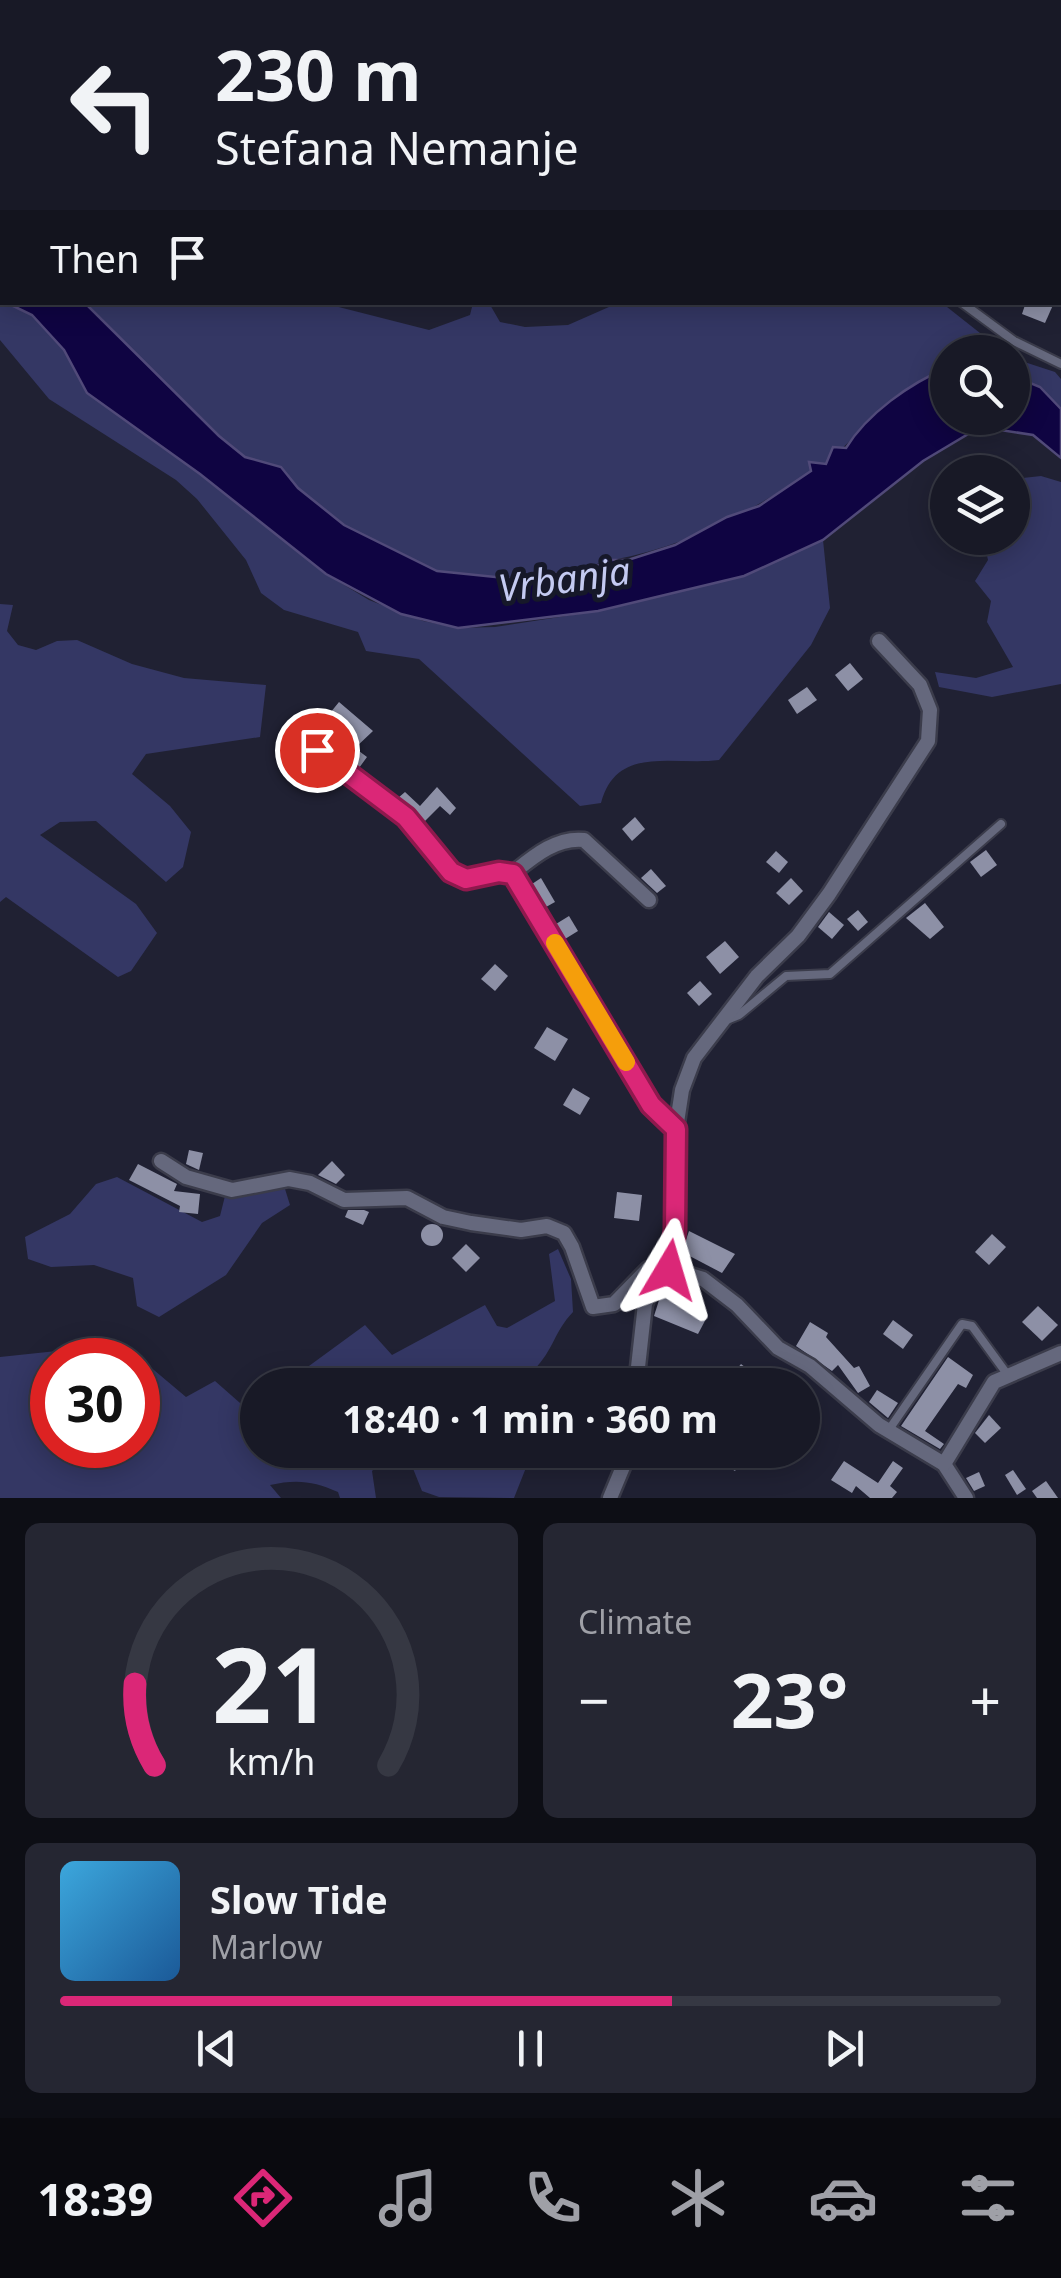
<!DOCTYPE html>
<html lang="en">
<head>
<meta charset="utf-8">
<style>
	:root { --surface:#181926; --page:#252632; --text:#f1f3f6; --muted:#9fa0a7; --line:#363843; --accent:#db2777 }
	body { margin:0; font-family:"Noto Sans",sans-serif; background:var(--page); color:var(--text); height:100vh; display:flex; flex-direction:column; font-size:38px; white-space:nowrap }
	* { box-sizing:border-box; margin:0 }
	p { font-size:32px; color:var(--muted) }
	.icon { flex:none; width:55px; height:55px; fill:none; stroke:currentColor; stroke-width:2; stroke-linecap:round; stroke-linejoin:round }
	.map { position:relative; height:1498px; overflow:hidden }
	.panel { display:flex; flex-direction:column; gap:25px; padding:25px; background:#0d0e15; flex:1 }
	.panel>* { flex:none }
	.hud { position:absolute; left:0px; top:0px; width:1062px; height:305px; box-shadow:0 5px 25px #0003,0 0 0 2px var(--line); background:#181926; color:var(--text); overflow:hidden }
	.fabs { position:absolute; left:930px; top:335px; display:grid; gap:20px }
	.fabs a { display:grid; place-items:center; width:100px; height:100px; border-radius:50%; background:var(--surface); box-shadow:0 5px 25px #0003,0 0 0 2px var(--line); font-size:50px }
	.speed { position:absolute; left:30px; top:1338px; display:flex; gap:20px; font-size:50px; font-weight:700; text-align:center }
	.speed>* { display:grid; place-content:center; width:130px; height:130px; border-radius:50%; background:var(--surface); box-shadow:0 5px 25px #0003,0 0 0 2px var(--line); line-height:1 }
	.speed .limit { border:15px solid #d22; background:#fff; color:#111 }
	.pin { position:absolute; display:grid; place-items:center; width:85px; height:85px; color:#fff; margin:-42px; border:5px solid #fff; border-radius:50%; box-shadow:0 2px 10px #0007 }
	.me { position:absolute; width:110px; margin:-55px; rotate:7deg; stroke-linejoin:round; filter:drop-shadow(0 0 8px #0008) }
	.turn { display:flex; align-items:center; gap:35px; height:210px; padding:0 50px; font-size:45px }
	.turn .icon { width:130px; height:130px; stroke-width:2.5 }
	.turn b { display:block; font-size:70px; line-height:85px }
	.then { display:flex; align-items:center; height:95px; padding:0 50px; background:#0003; gap:20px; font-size:38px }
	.big { font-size:75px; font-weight:700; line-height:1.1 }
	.panel .card { flex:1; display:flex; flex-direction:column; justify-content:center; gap:15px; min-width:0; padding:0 35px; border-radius:15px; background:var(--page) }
	.panel .dial { align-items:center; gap:0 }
	.dial svg { height:260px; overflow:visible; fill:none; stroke:var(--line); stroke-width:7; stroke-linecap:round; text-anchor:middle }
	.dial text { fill:var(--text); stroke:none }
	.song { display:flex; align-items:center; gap:30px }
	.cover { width:120px; height:120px; border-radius:15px; background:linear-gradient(135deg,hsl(200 70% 55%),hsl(210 70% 35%)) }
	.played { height:10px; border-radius:5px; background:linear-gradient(90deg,var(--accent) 65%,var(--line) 65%) }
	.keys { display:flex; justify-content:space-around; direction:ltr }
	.heat { display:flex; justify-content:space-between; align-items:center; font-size:55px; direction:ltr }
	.panel .tiles { flex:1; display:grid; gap:25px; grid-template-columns:1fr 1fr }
	.card:last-child { grid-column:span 2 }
	.trip { position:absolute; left:240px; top:1368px; width:580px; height:100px; border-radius:50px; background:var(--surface); box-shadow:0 5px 25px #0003,0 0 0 2px var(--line); font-weight:700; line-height:100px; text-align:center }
	.menu { display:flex; height:160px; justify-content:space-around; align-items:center; background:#0a0a0f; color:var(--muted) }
	.menu .icon { width:70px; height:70px }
	.menu .on { color:var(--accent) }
	.menu b { font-size:45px; color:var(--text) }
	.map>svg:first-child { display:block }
</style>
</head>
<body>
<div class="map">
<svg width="1061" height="1498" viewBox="0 0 1061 1498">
	<rect width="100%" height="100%" fill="#202133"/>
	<g fill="#343764" fill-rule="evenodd">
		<path d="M0,0H156L2,2V222Z"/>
		<path d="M0,296L2,302L32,315L64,350L87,393L200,474L326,574L369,600L423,621L458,628L495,627L598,611L744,576L823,540L830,608L811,645L719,760C673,766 617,744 601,803L580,806L419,659L366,651L358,632L284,610L261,593L246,560L197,499L176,480L49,399L0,340Z"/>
		<path d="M85,303H323L429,330L470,315L473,303H489L500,322L525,327L568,325L618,303H942L1004,352H948L947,368L897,395L826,464L810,463L811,471C749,513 686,547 612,560C580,566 568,582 531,573L526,580L437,571L344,525L298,488L281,467L245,457L219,436Z"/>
		<path d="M1012,358L1055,372L1061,379V409L1040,387L1013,376Z"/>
		<path d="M1041,476L1061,482V684L992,697L939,687L935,672L976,678L1013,667L987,622L991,601L975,581L988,560L983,538H1012L1013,479Z"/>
		<path d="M0,604L13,605L7,631L18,645L36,650L57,641L77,640L132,664L184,678L266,685L260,737L146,754L132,774L170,806L191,832L183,867L166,882L96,821L60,822L40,835L136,904L157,933L131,971L118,977L6,897L0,902Z"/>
		<path d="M117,1177L202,1222L220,1216L225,1196L285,1189L290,1205L262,1223L226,1275L159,1317L137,1306L133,1278L94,1265L51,1267L28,1259L25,1237L70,1214L96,1184Z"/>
		<path d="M558,1249L571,1279L573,1312C554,1332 554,1349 534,1370L537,1385H283L365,1325L392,1355L485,1305L497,1326L507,1328L555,1301L549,1254Z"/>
		<path d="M123,1344L186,1397L215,1381L248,1410L257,1404L258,1450H533L514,1498L439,1497L422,1491L410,1461C396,1461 382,1460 372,1471L376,1498H340L338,1492C314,1481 296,1479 270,1485L281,1498H0V1357ZM52,1360H138V1445H52Z"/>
	</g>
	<path fill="#0f0442" stroke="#514a79" stroke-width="2.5" d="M7,303H85L219,436L245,457L281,467L298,488L344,525L437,571L526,580L531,573L578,574L611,560H628L675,545L727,517L759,506L811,471L809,462L826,464L833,447L846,448C867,414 910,383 947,368L948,418H1012L1013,376L1040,387L1061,409V458L1033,435L994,429L970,433L923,461L823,540L744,576L598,611L458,628L401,614L326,574L200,474L87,393L64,350L43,327L32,315Z"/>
	<g fill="#8d90a6">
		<path d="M1026,302L1053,305L1045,323L1022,314Z"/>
		<path d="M850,663L863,679L848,691L835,675Z"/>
		<path d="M807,687L817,700L797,714L788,700Z"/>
		<path d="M339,702L373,731L355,748L367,757L359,768L323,742L309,739Z"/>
		<path d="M437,787L456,808L450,815L440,806L424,822L398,798L405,792L420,806Z"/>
		<path d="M635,817L645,829L632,841L622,829Z"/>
		<path d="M986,850L997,865L981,877L970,862Z"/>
		<path d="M776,851L788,862L779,873L766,862Z"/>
		<path d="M651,869L666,886L657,893L641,878Z"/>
		<path d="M541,878L555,902L546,907L532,884Z"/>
		<path d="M791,878L803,891L789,905L776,893Z"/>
		<path d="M925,903L944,927L930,939L906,918Z"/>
		<path d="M858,910L868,922L858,931L847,919Z"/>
		<path d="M829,912L844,925L832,939L818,927Z"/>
		<path d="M569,916L578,931L565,939L556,924Z"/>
		<path d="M725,941L739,957L720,974L706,957Z"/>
		<path d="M495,964L508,976L495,991L481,979Z"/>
		<path d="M700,981L712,994L699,1006L687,993Z"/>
		<path d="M547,1027L568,1039L555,1061L534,1048Z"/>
		<path d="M573,1088L590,1098L580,1115L563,1105Z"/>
		<path d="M189,1150L203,1153L199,1170L186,1164Z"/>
		<path d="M332,1161L345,1175L336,1184L318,1175Z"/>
		<path d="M138,1164L177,1184L174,1191L200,1194L198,1214L179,1212L180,1206L129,1180Z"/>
		<path d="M617,1192L642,1195L639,1221L614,1218Z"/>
		<path d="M348,1210H364L369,1212L363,1225L345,1217Z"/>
		<circle cx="432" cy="1235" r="11"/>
		<path d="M689,1231L735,1254L722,1273L682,1252Z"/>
		<path d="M992,1234L1006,1247L989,1265L975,1252Z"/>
		<path d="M466,1244L480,1258L466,1272L452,1258Z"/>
		<path d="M661,1294L707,1317L698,1334L654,1316Z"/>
		<path d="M1038,1306L1058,1325L1042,1341L1022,1322Z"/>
		<path d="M893,1320L913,1335L903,1349L883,1334Z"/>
		<path d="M810,1322L828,1333L826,1337L854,1368L859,1366L870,1386L858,1393L838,1365L832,1371L796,1346Z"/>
		<path d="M948,1357L973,1375L966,1388L958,1384L925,1431L944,1444L940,1449L901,1426Z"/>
		<path d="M741,1364L760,1379L756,1385H738L729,1379Z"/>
		<path d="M877,1390L898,1403L888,1418L869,1402Z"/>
		<path d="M989,1415L1001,1428L985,1443L975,1433Z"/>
		<path d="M726,1450H748L735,1471L719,1461Z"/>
		<path d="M844,1461L878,1483L893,1461L903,1468L890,1486L897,1492L892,1498H870L856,1486L852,1493L831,1480Z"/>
		<path d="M1013,1470L1026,1489L1017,1495L1005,1475Z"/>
		<path d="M979,1472L985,1486L974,1491L966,1478Z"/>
		<path d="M1046,1481L1058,1498H1037L1032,1491Z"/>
	</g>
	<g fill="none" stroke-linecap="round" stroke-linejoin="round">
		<g stroke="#3b3c4b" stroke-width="12">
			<g id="service">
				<path d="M961,302L1014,341L1061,364"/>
				<path d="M724,1021L739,1015L786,976L830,974L1001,824"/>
				<path d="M888,1431L962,1324L972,1326L1007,1374"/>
			</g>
		</g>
		<g stroke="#3b3c4b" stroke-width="19">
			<g id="minor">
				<path d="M612,2L614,0"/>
				<path d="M317,750L406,817L451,872L466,879L513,873L651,1105L676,1129"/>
				<path d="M513,873C533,857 556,837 584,840L649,900"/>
				<path d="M161,1161L186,1177L232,1190L289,1179L310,1183L344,1200L407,1198L443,1217L471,1223L521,1230L547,1226L564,1233L572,1247L593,1307L614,1304L648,1269L662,1266L703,1279L737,1305L778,1348L810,1366L879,1425L944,1464L966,1498"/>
				<path d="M669,1270L675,1230L676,1129L682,1090L694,1058L757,976L798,936L829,894L928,741L930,710L920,685L879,641"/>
				<path d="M636,1385L645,1304L662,1266"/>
				<path d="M944,1464L994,1382L1061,1353"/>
				<path d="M610,1498L630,1450"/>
			</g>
		</g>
		<g stroke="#3b3c4b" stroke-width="22">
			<g id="tertiary">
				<path d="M342,0L349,2"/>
				<path d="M1060,247H1061"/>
			</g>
		</g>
		<use href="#service" stroke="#65687d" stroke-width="8"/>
		<use href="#minor" stroke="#65687d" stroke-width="14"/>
		<use href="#tertiary" stroke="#65687d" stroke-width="18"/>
	</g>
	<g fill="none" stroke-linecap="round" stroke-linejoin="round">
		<g stroke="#8e194d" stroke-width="25">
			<path id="route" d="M317,750L406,817L451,872L466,879L499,872L513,874L651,1105L676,1129L675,1230L669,1270"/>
		</g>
		<use href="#route" stroke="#db2777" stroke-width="18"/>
		<path stroke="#f59e0b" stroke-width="18" d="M555,943L626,1062"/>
	</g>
	<g text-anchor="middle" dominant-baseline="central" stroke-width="10" stroke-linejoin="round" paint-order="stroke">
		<g font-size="38" font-style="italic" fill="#c4caf1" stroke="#161829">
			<text transform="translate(564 578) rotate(-8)">Vrbanja</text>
		</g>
	</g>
</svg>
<div class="fabs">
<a><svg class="icon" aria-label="search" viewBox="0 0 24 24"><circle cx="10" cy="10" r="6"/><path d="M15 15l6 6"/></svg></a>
<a><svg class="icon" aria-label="layers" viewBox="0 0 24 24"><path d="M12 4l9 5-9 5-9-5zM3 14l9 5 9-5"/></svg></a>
</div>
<div class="speed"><div class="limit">30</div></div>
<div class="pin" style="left:317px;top:750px;background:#d93025"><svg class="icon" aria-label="arrive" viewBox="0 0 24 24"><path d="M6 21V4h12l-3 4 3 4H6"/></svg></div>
<svg class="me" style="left:669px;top:1270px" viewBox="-20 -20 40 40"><path d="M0-17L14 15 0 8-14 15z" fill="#db2777" stroke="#fff" stroke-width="4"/></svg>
<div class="trip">18:40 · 1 min · 360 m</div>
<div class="hud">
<div class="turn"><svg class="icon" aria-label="left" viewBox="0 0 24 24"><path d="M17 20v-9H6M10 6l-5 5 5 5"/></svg><div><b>230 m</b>Stefana Nemanje</div></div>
<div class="then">Then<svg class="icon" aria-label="arrive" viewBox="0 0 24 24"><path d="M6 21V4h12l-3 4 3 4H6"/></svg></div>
</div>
</div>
<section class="panel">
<div class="tiles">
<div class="card dial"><svg viewBox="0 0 100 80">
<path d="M14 69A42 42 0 1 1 86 69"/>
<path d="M14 69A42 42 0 0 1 8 44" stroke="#db2777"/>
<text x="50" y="56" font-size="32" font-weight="700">21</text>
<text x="50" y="72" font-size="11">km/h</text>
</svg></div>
<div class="card"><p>Climate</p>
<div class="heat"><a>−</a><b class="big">23°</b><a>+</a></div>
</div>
<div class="card">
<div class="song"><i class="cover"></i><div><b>Slow Tide</b><p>Marlow</p></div></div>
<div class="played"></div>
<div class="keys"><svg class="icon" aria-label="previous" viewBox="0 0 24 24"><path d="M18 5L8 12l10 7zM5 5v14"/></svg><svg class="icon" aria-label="pause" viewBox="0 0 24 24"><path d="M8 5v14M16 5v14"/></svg><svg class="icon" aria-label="next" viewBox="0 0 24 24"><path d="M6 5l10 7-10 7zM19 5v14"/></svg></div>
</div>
</div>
</section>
<nav class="menu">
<b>18:39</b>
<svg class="icon on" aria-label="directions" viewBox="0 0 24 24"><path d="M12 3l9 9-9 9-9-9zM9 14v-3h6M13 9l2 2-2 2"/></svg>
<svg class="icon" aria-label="music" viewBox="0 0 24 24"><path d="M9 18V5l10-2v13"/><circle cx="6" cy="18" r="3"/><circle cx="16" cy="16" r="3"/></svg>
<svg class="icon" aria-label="phone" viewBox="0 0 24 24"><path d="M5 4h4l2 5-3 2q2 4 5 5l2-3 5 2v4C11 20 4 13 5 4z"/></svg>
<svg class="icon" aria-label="climate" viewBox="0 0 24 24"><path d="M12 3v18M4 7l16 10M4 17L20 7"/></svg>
<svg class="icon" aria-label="car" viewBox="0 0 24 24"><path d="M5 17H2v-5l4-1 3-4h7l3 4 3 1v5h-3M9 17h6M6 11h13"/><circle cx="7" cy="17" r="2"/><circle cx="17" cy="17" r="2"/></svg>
<svg class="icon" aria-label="filters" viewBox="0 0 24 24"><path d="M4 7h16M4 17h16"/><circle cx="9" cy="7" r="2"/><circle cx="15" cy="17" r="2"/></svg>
</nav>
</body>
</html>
